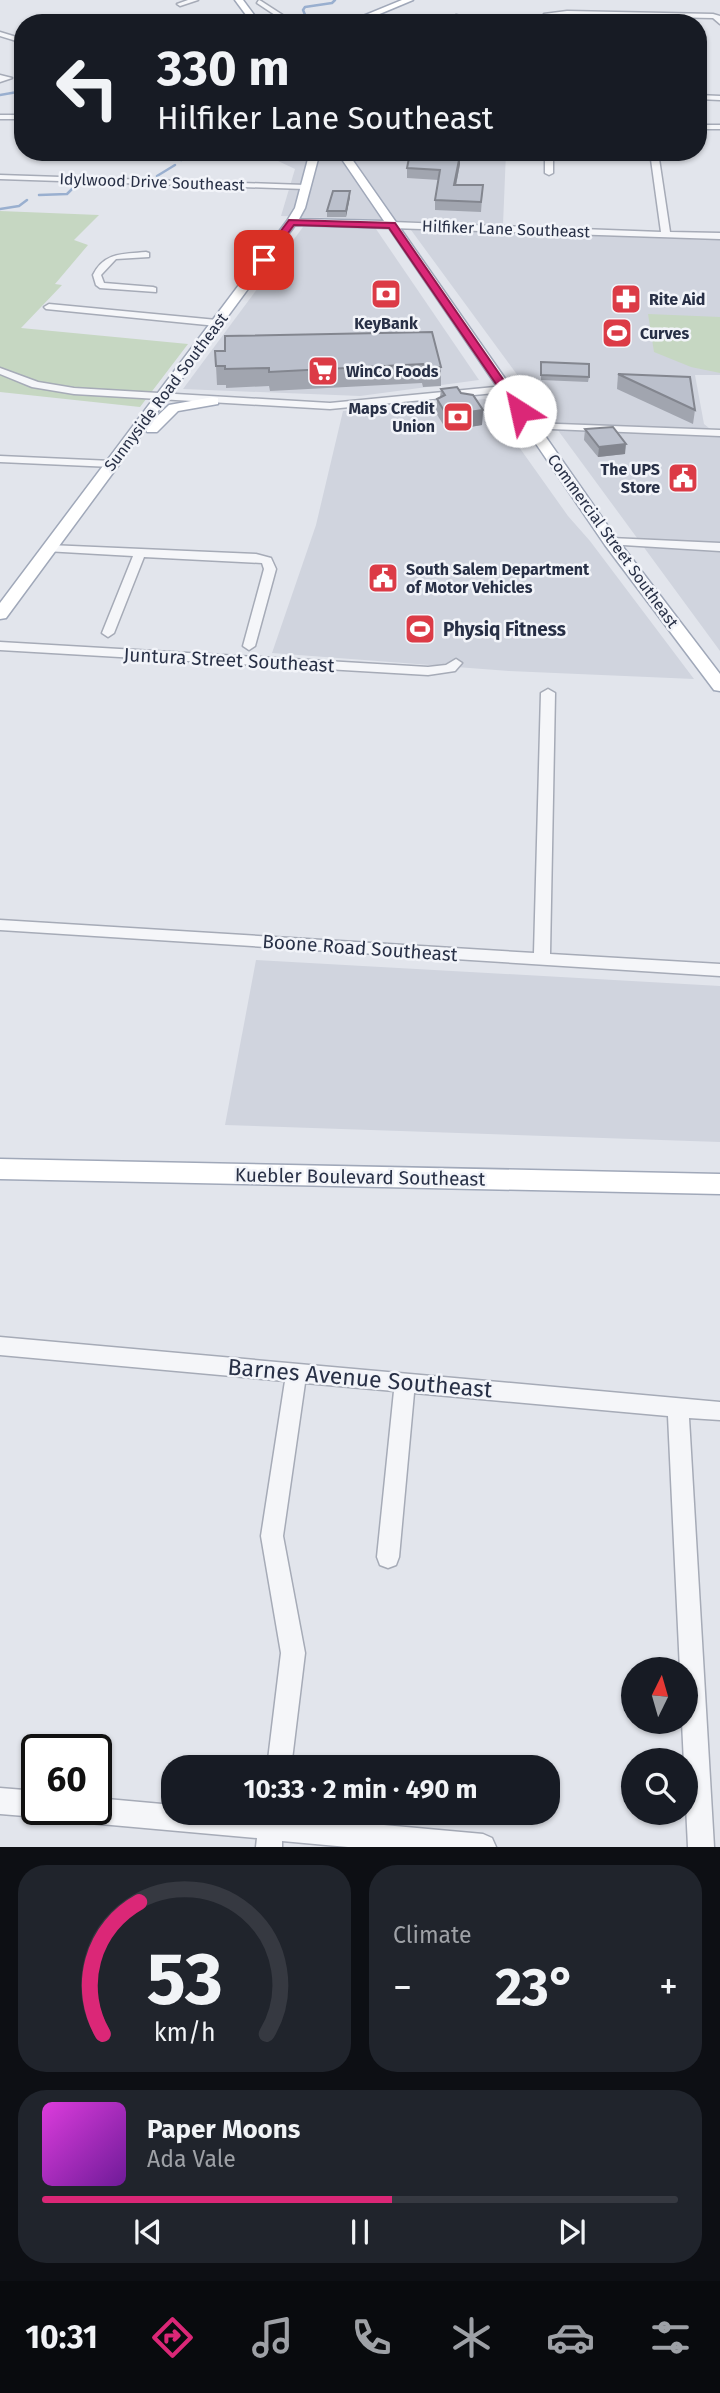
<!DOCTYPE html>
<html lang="en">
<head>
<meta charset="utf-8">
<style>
	:root { --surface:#171b24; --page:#20242c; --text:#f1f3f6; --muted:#9ea1a6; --line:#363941; --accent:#db2777 }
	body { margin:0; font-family:"Fira Sans",sans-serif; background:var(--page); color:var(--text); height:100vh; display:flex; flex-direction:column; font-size:26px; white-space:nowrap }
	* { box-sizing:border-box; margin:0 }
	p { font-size:23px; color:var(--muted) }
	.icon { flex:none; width:38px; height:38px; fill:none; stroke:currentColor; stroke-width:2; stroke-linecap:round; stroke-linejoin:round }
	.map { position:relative; height:1847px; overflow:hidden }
	.side { display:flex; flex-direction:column; gap:18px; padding:18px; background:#0d0f14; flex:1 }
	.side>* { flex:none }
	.hud { position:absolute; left:14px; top:14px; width:693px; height:147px; border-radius:28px; box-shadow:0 2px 5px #0004; background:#171b24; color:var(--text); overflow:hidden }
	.needle { width:46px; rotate:5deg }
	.buttons { position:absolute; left:621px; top:1657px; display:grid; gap:14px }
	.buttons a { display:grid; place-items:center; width:77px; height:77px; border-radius:50%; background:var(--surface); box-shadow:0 2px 5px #0004; font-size:35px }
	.speed { position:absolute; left:21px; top:1734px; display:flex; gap:14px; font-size:35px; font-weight:700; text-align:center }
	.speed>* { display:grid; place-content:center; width:91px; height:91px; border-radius:50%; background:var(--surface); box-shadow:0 2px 5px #0004; line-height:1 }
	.speed .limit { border:4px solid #111; border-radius:10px; background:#fff; color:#111 }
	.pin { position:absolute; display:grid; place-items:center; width:60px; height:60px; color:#fff; margin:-30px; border-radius:14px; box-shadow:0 4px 10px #0006 }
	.me { position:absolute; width:77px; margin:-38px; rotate:325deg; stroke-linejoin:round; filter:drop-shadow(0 0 5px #0008) }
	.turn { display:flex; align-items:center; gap:24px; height:147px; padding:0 28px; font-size:32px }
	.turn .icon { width:91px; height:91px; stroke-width:2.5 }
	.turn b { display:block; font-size:49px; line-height:60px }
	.big { font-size:52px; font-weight:700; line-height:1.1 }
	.side .widget { flex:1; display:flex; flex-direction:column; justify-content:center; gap:10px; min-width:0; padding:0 24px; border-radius:28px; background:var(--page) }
	.side .dial { align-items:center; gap:0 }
	.dial svg { height:182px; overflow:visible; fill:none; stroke:var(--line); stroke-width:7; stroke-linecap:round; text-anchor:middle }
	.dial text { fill:var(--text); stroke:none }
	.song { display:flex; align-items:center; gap:21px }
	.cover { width:84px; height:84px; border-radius:10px; background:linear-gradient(135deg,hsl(300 70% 55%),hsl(280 70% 35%)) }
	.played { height:7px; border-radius:4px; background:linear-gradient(90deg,var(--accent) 55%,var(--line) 55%) }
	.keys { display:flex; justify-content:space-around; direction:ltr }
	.heat { display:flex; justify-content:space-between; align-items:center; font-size:38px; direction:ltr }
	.side .tiles { flex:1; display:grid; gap:18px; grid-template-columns:1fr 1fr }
	.widget:last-child { grid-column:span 2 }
	.trip { position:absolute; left:161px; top:1755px; width:399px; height:70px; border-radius:28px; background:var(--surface); box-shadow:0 2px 5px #0004; font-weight:700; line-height:70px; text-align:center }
	.tab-bar { display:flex; height:112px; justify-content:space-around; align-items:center; background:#090b0e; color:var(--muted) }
	.tab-bar .icon { width:49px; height:49px }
	.tab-bar .current { color:var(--accent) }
	.tab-bar b { font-size:32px; color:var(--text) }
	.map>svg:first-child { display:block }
</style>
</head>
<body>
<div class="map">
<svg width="720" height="1847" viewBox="0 0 720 1847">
	<rect width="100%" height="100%" fill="#e2e5ec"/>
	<g fill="#d0d4de">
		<path d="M259,152H506L503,225L281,216L295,169Z"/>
		<path d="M303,227L376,229L479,380L360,396L183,389Z"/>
		<path d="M411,230L720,240V375H695L704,424L720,437V651Z"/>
		<path d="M485,399L568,516L590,541L694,679L509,671L272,653L316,525L343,411Z"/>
		<path d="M256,960L720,986V1142L225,1125Z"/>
	</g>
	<g fill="#c6d7c2">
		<path d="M0,211L99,215L74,240L88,245L55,284L62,285L21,328L188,344L140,407L0,392Z"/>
		<path d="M648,314L720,317V373L691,367L654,352Z"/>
	</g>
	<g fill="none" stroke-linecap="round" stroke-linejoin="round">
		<g stroke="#99afcf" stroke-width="2.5">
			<path d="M300,20L306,17L303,10L305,7L332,3L335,0"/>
			<path d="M0,95L23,91"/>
			<path d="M181,160L201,152"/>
			<path d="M157,176L175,165"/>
			<path d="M39,195L67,194L76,185"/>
			<path d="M0,209L19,206L27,200"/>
		</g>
		<g stroke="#a6abb7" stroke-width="3">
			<g id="minor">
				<path d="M188,0H198L180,6L177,4Z"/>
				<path d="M259,0L261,1L295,23H287L257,3Z"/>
				<path d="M567,11L713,14L720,16V24L713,18L567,15L548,17L544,23H538L544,14Z"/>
				<path d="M456,15L461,16L459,23H453Z"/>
				<path d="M0,32L23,39V43L0,36Z"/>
				<path d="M0,75L12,78L0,82Z"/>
				<path d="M698,95L720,96V100L698,99Z"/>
				<rect x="0" y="115" width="23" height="4"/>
				<rect x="698" y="125" width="22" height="4"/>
				<path d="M545,152H553V173L549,175L545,173Z"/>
				<path d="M650,152H658L670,232L720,233V239L392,228L388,225L392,222L661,232Z"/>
				<path d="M0,175L305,185L309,187L305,189L0,179Z"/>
				<path d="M146,252L149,253V257L116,259L101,275L104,283L153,287L156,288V292L100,288L96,285L93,275C104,252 124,254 146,252Z"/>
				<path d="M49,304L217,320L222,323L217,326L46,309L44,307Z"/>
				<path d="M0,368L38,382L74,388L330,403L505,386L510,389L505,392L330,409L74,394L32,387L0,374Z"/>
				<path d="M531,423L720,430V436L527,428L526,426Z"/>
				<path d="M0,456L112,461L117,464L112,467L0,462Z"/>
				<path d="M611,538L720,543V551L607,544V540Z"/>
				<path d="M49,545L256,554L271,558L276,569L255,646L249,650L243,646L264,569L262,563L144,557L114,633L108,637L102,633L133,556L45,551L43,549Z"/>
				<path d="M0,642L428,667L446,665L456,659L462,663L455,671L428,675L0,650Z"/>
				<path d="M548,689L555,693L550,954L720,964V976L0,930V920L534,953L541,693Z"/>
				<path d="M0,1337L720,1402V1420L689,1418L714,1847H688L682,1722H686V1670H680L668,1416L414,1393L399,1557L396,1565L388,1568L380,1565L377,1557L394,1391L305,1383L283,1536L305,1653L291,1768H267L281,1653L261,1536L285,1381L0,1355Z"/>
				<path d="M0,1788L37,1791V1810H47L46,1813L37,1817L0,1814Z"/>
				<path d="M96,1798L173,1805V1813H286L285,1816L483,1834L492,1838L496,1847H348L282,1841V1847H256L257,1838L89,1823L80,1819L77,1810H96Z"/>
			</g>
		</g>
		<g stroke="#a0a8b9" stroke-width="3">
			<g id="major">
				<path d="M235,0H243L260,23H252Z"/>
				<path d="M402,0H413L358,23H346Z"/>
				<path d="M307,152H317L318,159L305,208L299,219L384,221L337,152H347L617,539L720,674V691L714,690L605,545L389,228L295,225L147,426L169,405L213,397L218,398V404L178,411L157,432H147L146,428L6,618L0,619V603L287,221L295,208L308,159Z"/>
				<path d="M0,1159L720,1174V1194L0,1179Z"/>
			</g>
		</g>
		<use href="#minor" fill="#f5f6f9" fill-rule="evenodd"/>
		<use href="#major" fill="#fff" fill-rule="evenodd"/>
	</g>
	<g fill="#a1a5af">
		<path d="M460,164L456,185H483L481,212L435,210V200L439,180L407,178V168Z"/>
		<path d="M350,191V197L346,217H327V211Z"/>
		<path d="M432,332L441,367V386L423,387L422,383L270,391L269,386L226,388V385H217L216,366L225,351Z"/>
		<path d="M541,362L589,377L588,382L541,380Z"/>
		<path d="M618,374L695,410L693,424L617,389Z"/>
		<path d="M441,389L461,393L483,410L482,425L470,427V429H446L436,413L437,399L440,397Z"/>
		<path d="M585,429L625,454L598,457L584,440Z"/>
	</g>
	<g fill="#83868f">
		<path d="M460,155V164L454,195V185Z"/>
		<path d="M350,191V197L346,217V211Z"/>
		<path d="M483,410L482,425L470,427L471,414L469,412Z"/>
		<path d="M626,444L625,454L598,457L599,447Z"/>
	</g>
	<g fill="#bbc0cc" stroke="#83868f" stroke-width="2">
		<path d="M410,153L460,155L454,185H483L481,202L435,200L440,170L407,168Z"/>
		<path d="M333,191H350L346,211H327Z"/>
		<path d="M432,332L441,367L424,368L423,364L269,372V368L225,369V366H216L215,351H225V336Z"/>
		<path d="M541,362L589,364V377L541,375Z"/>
		<path d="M618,374L690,377L695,410Z"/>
		<path d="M457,387L461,393L473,395L483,410L469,412L471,414H446L437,399L445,395L441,389Z"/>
		<path d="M613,427L626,444L599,447L585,429Z"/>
	</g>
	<path fill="#db2777" stroke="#8e194d" stroke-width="2" d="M289,220L395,223L525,411L524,413H516L389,228L294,225L267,262H261L259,260Z"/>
	<defs>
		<g id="bank-square" transform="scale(1.575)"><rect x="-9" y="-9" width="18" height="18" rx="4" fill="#dc3b46" stroke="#f2f4f9"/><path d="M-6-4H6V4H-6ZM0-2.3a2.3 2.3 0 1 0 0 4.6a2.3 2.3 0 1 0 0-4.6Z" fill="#fff"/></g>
		<g id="pharmacy-square" transform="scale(1.575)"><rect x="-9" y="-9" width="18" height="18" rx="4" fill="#dc3b46" stroke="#f2f4f9"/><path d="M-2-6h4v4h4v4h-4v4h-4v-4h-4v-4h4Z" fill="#fff"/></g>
		<g id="stadium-square" transform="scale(1.575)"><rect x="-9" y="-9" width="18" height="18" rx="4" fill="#dc3b46" stroke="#f2f4f9"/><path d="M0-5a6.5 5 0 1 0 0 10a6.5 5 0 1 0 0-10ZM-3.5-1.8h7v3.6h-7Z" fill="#fff"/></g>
		<g id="supermarket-square" transform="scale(1.575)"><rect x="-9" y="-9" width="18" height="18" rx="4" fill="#dc3b46" stroke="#f2f4f9"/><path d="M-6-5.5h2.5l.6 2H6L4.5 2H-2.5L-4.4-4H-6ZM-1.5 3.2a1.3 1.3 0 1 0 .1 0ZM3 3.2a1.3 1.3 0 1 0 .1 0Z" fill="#fff"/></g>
		<g id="civic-square" transform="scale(1.575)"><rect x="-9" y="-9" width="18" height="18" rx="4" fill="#dc3b46" stroke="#f2f4f9"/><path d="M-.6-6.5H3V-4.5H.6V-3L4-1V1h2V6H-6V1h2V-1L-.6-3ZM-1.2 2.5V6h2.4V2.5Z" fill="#fff"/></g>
	</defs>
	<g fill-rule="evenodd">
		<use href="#bank-square" x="386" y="294"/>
		<use href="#pharmacy-square" x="626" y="299"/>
		<use href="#stadium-square" x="617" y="333"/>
		<use href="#supermarket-square" x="323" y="371"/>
		<use href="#bank-square" x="458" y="417"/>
		<use href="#civic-square" x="683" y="478"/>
		<use href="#civic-square" x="383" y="578"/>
		<use href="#stadium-square" x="420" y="629"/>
	</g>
	<g text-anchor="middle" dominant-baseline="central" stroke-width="5" stroke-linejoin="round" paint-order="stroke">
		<g font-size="16" fill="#283046" stroke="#f2f4f9">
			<text transform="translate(152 182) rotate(2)">Idylwood Drive Southeast</text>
			<text transform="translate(506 229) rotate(2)">Hilfiker Lane Southeast</text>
			<text transform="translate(166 392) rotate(-53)">Sunnyside Road Southeast</text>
			<text transform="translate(613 541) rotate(54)">Commercial Street Southeast</text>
		</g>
		<g font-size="16" font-weight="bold" fill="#283046" stroke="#f2f4f9" text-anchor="start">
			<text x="649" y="299">Rite Aid</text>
			<text x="386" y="323" text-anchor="middle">KeyBank</text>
			<text x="640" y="333">Curves</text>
			<text x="346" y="371">WinCo Foods</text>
			<text x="435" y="408" text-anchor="end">Maps Credit<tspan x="435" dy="18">Union</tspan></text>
			<text x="660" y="469" text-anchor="end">The UPS<tspan x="660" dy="18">Store</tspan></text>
			<text x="406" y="569">South Salem Department<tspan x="406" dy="18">of Motor Vehicles</tspan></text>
		</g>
		<g font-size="19" font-weight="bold" fill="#283046" stroke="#f2f4f9" text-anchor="start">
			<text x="443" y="629">Physiq Fitness</text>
		</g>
		<g font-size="19" fill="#283046" stroke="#f2f4f9">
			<text transform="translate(229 660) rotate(3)">Juntura Street Southeast</text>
			<text transform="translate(360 948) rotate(4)">Boone Road Southeast</text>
			<text transform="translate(360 1177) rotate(1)">Kuebler Boulevard Southeast</text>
		</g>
		<g font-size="23" fill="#283046" stroke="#f2f4f9">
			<text transform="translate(360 1378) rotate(5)">Barnes Avenue Southeast</text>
		</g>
	</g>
</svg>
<div class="buttons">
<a><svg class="needle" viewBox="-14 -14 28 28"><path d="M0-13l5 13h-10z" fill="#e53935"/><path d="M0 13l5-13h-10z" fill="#9ea1a6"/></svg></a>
<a><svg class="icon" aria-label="search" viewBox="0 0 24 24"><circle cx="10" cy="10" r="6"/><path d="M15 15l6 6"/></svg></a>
</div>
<div class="speed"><div class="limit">60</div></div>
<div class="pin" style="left:264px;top:260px;background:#d93025"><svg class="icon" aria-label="arrive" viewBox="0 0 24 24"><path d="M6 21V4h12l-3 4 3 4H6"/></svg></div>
<svg class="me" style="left:520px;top:411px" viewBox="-20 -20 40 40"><circle r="19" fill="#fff"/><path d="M0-13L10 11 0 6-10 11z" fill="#db2777"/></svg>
<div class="trip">10:33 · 2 min · 490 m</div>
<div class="hud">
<div class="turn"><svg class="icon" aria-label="left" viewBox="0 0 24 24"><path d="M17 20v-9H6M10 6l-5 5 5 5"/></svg><div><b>330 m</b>Hilfiker Lane Southeast</div></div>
</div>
</div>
<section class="side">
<div class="tiles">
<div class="widget dial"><svg viewBox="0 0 100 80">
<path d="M14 69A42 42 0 1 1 86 69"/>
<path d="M14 69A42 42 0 0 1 30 11" stroke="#db2777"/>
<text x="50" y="56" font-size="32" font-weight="700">53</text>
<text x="50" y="72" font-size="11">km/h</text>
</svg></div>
<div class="widget"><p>Climate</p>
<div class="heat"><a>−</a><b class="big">23°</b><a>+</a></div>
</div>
<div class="widget">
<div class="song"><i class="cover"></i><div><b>Paper Moons</b><p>Ada Vale</p></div></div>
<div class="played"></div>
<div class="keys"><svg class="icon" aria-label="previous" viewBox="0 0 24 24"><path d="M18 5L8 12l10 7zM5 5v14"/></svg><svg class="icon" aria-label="pause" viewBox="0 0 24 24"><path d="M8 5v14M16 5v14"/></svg><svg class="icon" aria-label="next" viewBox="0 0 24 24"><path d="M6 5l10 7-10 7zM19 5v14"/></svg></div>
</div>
</div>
</section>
<nav class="tab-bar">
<b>10:31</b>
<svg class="icon current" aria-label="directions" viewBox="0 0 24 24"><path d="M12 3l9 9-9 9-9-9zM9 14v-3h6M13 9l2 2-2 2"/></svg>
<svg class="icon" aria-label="music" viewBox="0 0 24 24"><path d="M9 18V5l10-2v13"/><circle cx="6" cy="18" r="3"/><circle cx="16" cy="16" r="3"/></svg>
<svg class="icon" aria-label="phone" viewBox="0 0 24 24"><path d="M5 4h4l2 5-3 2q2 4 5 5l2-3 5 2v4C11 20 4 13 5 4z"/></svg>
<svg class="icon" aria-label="climate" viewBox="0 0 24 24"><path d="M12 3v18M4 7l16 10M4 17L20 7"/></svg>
<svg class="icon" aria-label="car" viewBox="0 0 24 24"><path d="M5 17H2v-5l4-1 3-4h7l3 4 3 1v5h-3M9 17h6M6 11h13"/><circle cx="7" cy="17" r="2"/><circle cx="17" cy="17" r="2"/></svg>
<svg class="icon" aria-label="filters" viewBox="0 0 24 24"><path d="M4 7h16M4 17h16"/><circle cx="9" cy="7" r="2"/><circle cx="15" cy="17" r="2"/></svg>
</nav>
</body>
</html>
